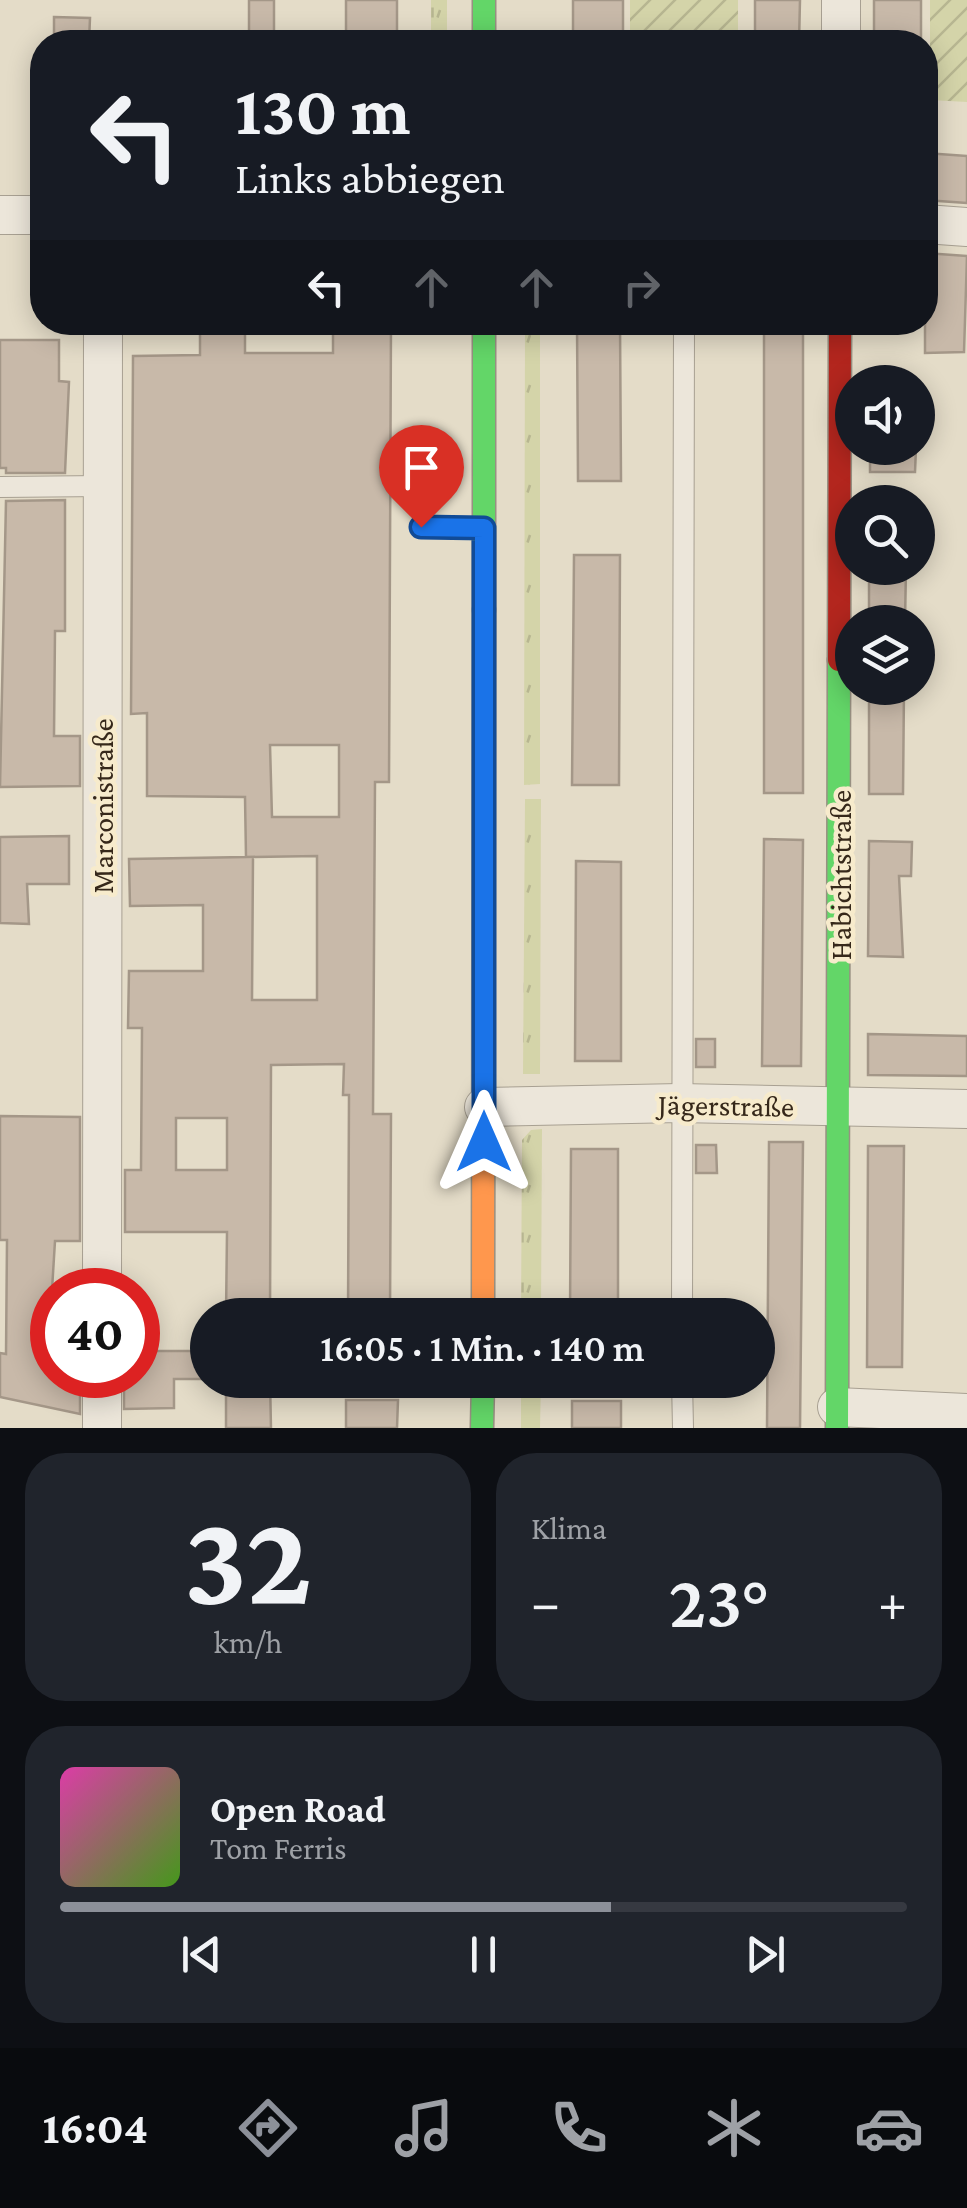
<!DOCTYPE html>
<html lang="de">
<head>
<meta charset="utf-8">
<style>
	:root { --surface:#171b24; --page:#20242c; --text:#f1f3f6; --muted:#9ea1a6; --line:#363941; --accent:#8c9099 }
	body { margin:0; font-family:"Crimson Pro",serif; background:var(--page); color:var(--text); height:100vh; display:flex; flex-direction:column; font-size:38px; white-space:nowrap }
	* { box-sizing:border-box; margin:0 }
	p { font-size:32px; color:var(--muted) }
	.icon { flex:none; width:55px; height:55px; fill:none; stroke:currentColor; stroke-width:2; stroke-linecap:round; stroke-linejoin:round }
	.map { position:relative; height:1428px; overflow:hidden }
	.drawer { display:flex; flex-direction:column; gap:25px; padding:25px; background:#0d0f14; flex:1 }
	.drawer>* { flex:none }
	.banner { position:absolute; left:30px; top:30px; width:908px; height:305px; border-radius:40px; box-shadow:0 5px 25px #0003; background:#171b24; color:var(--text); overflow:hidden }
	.fabs { position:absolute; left:835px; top:365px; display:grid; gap:20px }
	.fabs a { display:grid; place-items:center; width:100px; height:100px; border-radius:50%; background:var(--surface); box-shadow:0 5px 25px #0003; font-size:50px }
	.speed { position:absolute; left:30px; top:1268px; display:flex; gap:20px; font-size:50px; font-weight:700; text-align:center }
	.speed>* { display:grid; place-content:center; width:130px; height:130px; border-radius:50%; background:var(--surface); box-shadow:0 5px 25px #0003; line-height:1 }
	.speed .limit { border:15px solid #d22; background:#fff; color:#111 }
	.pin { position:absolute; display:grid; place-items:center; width:85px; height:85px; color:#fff; margin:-102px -42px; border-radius:50% 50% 50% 0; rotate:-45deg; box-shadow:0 0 10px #0007 }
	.pin .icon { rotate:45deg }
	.me { position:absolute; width:110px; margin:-55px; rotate:0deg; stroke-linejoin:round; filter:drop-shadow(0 0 8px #0008) }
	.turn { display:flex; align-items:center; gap:35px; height:210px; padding:0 40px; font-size:45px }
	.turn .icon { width:130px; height:130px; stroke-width:2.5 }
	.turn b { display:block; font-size:70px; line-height:85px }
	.lanes { display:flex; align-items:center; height:95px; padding:0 40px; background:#0003; justify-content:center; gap:50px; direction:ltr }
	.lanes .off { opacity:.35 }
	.big { font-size:75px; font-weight:600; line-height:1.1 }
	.drawer .widget { flex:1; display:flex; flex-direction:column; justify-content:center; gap:15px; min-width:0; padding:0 35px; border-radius:40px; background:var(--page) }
	.drawer .dial { align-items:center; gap:0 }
	.dial b { font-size:130px; line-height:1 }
	.song { display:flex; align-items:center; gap:30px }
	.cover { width:120px; height:120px; border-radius:15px; background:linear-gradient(135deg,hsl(320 70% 55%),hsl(100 70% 35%)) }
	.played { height:10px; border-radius:5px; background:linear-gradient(90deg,var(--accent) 65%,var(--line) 65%) }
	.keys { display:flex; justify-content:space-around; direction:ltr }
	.heat { display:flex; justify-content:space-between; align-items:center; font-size:55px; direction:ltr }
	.drawer .tiles { flex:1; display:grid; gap:25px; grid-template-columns:1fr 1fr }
	.widget:last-child { grid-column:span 2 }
	.trip { position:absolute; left:190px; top:1298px; width:585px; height:100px; border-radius:50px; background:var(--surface); box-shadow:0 5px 25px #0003; font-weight:600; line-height:100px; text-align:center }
	.tab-bar { display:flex; height:160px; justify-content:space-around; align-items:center; background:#090b0e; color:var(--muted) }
	.tab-bar .icon { width:70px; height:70px }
	.tab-bar .on { color:var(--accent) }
	.tab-bar b { font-size:45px; color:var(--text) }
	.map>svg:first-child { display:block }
</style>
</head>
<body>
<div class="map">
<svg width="967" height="1428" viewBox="0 0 967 1428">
	<defs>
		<pattern id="grass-tufts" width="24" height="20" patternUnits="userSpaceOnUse" patternTransform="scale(2.5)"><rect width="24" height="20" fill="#d4d4a9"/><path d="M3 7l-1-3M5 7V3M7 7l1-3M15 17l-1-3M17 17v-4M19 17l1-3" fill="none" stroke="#b7b691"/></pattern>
		<pattern id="garden-furrows" width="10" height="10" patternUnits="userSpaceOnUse" patternTransform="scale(2.5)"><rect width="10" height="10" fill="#d4d4a9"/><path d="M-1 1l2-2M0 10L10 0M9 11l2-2" fill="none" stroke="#b7b691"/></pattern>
	</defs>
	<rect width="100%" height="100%" fill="#e4dcc8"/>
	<g fill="url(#grass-tufts)">
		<rect x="431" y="0" width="16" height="42"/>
		<path d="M540,323V784L524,785L525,323Z"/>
		<path d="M525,799H541L540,1074H523Z"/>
		<path d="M542,1129L541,1315H521L522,1140L531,1130Z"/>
		<path d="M521,1380H541L540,1428H521Z"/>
	</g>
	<g fill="url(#garden-furrows)">
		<rect x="630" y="0" width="108" height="42"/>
		<path d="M930,0H967V102L930,100Z"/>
	</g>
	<g fill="#c8b9a9" stroke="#a49788" stroke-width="2.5" fill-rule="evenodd">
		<rect x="249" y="0" width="25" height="42"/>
		<rect x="346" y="0" width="51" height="42"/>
		<rect x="573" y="0" width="50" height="42"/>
		<path d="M755,0H800L799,42H755Z"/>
		<rect x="874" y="0" width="47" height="42"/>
		<path d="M54,17L90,18L89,42H54Z"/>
		<path d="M925,153L967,156V203L925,200Z"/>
		<path d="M925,253L967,256L964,352L925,353Z"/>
		<path d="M200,322H245V353H333V322H391L389,782H375L373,1114H391L390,1315H348L349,1095H343L344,1064L271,1065L270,1315H226L227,1232H125V1170H141L142,1028H128L129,971H203V905L130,906L129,859L246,857L245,797L147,796V713L131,714L133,356L200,355ZM270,745H339V817H272ZM317,856V1000H252L253,857H246ZM176,1118H227V1170H176Z"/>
		<path d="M577,322H620L621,481H578Z"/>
		<rect x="764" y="322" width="39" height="471"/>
		<path d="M0,340H59V381L69,382L65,473H6V468H0Z"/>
		<path d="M870,448H916L915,472H870Z"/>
		<path d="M65,500V631H55L54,736H80V786L0,787L6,501Z"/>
		<path d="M574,555H620L619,785H572Z"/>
		<path d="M869,568H906L905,622H869Z"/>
		<path d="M869,688H904L903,794H869Z"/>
		<path d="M69,836V884H27L29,924L0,923V837Z"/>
		<path d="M764,839L803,840L801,1066H762Z"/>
		<path d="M869,841L912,842L911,876H899L903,957L868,956Z"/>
		<path d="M576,861L621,862V1061H575Z"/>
		<path d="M868,1034L967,1036V1076L868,1075Z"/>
		<rect x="696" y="1039" width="19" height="28"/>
		<path d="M0,1116L80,1117V1241H55L52,1290V1375H80V1414L0,1397V1353L6,1354L7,1240H0Z"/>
		<path d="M769,1142H803L800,1428H767Z"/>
		<path d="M696,1145H716L717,1173H696Z"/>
		<path d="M868,1146H904L902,1367H867Z"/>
		<path d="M571,1149H618V1315H570Z"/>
		<path d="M138,1351H208V1379H174V1408L124,1409V1375H138Z"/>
		<path d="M226,1380H270L271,1428H226Z"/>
		<path d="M346,1400H398L397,1428H346Z"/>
		<rect x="572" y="1401" width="49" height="27"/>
	</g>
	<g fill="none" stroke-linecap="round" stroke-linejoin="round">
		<g stroke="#a8a092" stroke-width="22">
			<g id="lane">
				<path d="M0,487L103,486"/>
				<path d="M421,527L482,528"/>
				<path d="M682,1315L684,322"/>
				<path d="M682,1380L683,1428"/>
			</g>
		</g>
		<g stroke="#a8a092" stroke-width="40">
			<g id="street">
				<path d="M841,42V0"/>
				<path d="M0,215H42"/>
				<path d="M925,224L967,227"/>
				<path d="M484,1107L680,1103L967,1109"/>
				<path d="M102,1290L103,322"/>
				<path d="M837,1407L967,1413"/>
				<path d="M102,1428V1375"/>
			</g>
		</g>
		<g stroke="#989082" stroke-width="25">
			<g id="fast">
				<path d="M484,0V42"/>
				<path d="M484,610V322"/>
				<path d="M482,1428L483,1380"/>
				<path d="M837,1428L839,660"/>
			</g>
		</g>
		<g stroke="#989082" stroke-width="25">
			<path id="slow" d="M483,1315L484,610"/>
		</g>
		<g stroke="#989082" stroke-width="25">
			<path id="jam" d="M839,660L840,322"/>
		</g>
		<use href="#lane" stroke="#ece6da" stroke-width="20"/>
		<use href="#street" stroke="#ece6da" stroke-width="38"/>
		<use href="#fast" stroke="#63d668" stroke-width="22"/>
		<use href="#slow" stroke="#ff974d" stroke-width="22"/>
		<use href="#jam" stroke="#b3261e" stroke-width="22"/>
	</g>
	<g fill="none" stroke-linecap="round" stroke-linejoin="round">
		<g stroke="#114b97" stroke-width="25">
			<path id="route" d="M421,527L484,528V1142"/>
		</g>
		<use href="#route" stroke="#1a73e8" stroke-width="18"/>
	</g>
	<g text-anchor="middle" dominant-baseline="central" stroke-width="9" stroke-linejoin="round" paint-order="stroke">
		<g font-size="30" fill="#36281a" stroke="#f7ebcc">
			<text transform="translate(102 806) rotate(-90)">Marconistraße</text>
			<text transform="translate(840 875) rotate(-90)">Habichtstraße</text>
			<text transform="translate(726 1105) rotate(1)">Jägerstraße</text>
		</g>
	</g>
</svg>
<div class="fabs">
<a><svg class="icon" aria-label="sound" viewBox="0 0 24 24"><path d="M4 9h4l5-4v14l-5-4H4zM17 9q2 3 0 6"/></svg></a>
<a><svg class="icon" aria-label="search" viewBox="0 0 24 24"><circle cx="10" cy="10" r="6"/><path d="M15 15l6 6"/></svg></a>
<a><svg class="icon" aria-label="layers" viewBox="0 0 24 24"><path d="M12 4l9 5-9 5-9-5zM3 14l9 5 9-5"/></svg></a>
</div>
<div class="speed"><div class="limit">40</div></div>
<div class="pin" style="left:421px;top:527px;background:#d93025"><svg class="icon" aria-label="arrive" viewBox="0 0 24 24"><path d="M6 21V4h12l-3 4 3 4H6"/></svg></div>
<svg class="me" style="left:484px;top:1142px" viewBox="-20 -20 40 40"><path d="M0-17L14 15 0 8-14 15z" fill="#1a73e8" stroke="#fff" stroke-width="4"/></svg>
<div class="trip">16:05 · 1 Min. · 140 m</div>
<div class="banner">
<div class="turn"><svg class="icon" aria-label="left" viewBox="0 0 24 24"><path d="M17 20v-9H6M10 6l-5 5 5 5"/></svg><div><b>130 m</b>Links abbiegen</div></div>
<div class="lanes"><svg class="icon" aria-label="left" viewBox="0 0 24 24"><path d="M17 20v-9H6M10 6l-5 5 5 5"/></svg><svg class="icon off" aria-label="ahead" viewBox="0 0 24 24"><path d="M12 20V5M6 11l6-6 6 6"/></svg><svg class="icon off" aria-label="ahead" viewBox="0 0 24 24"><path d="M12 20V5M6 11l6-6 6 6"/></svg><svg class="icon off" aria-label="right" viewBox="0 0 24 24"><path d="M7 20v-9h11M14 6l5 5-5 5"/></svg></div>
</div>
</div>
<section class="drawer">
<div class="tiles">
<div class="widget dial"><b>32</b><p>km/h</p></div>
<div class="widget"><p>Klima</p>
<div class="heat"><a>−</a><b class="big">23°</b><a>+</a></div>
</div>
<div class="widget">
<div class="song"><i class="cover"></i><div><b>Open Road</b><p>Tom Ferris</p></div></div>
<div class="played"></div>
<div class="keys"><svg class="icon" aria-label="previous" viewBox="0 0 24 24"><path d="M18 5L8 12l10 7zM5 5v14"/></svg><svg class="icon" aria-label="pause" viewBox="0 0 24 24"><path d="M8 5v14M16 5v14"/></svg><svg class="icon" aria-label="next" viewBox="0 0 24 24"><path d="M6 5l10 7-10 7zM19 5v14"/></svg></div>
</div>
</div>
</section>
<nav class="tab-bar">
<b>16:04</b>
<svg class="icon on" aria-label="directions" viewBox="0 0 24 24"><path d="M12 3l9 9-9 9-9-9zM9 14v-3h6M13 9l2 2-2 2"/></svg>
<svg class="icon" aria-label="music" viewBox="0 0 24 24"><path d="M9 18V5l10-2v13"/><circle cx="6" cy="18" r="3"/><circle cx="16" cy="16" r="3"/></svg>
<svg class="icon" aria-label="phone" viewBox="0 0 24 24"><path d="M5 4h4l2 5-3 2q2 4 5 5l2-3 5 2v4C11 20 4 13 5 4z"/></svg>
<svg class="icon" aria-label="climate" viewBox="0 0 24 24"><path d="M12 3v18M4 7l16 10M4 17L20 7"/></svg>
<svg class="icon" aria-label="car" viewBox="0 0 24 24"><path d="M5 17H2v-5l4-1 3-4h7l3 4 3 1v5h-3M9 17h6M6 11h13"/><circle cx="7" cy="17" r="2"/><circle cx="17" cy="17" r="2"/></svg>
</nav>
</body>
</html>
